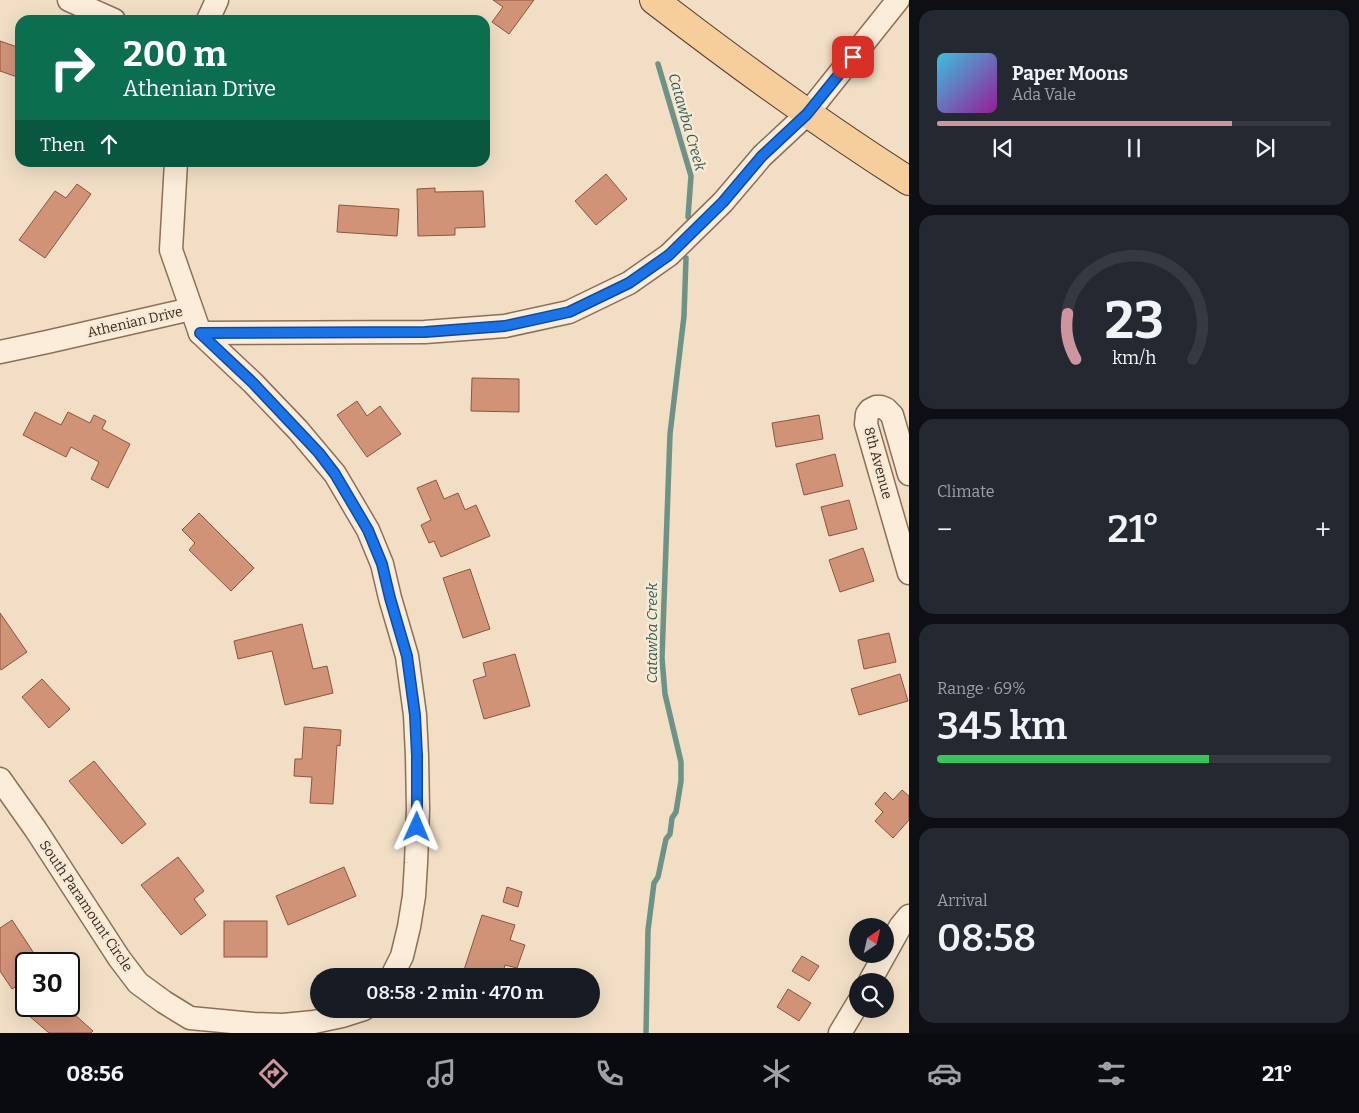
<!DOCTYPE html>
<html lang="en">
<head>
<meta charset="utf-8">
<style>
	:root { --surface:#171b24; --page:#242831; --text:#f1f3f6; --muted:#9ea1a6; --line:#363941; --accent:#cd969f }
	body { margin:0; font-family:Bitter,serif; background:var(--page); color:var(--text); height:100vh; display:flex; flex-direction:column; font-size:19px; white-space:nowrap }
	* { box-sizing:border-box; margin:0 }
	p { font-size:16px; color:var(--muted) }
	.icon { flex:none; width:28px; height:28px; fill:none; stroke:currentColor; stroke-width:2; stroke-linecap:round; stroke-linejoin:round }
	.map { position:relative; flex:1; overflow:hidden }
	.side { display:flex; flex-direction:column; gap:10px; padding:10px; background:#0d0f14; width:450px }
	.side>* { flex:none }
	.hud { position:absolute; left:15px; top:15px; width:475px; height:152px; border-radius:15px; box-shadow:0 5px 20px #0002; background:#0b6e4f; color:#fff; overflow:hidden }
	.needle { width:32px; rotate:34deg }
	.buttons { position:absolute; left:849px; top:918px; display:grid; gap:10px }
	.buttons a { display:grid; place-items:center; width:45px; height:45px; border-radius:50%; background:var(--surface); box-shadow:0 5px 20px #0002; font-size:25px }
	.speed { position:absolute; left:15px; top:952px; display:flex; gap:10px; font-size:25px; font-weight:700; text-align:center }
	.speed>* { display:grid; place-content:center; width:65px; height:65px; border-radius:50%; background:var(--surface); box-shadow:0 5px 20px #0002; line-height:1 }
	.speed .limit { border:2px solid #111; border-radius:8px; background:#fff; color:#111 }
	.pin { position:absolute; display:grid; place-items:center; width:42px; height:42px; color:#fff; margin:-21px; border-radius:10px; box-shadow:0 2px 8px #0006 }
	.me { position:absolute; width:55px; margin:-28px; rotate:1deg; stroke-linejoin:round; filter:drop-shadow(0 0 4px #0008) }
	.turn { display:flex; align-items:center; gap:18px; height:105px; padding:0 25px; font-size:22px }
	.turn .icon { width:65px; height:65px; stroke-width:2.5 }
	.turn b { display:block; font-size:35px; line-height:42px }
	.then { display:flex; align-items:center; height:48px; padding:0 25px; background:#0003; gap:10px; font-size:19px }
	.big { font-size:38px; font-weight:600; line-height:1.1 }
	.side .widget { flex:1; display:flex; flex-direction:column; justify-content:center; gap:8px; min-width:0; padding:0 18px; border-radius:15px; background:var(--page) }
	.side .dial { align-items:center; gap:0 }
	.dial svg { height:130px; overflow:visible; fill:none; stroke:var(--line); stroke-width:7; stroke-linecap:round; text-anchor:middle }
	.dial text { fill:var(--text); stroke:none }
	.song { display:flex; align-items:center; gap:15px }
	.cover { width:60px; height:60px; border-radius:8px; background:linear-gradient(135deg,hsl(190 70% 55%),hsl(300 70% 35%)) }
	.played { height:5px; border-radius:2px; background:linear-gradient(90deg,var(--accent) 75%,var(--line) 75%) }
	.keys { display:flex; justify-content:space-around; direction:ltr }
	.heat { display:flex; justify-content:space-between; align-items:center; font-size:28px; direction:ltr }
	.charge { height:8px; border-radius:4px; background:linear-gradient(90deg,#34c759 69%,var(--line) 0) }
	.trip { position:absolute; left:310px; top:968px; width:290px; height:50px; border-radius:25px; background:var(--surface); box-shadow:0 5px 20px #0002; font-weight:600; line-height:50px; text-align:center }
	.tabs { display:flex; height:80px; justify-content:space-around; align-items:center; background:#090b0e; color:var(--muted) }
	.tabs .icon { width:35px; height:35px }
	.tabs .active { color:var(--accent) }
	.tabs b { font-size:22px; color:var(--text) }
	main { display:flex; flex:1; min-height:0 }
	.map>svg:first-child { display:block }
</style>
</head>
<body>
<main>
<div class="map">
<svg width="909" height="1033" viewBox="0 0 909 1033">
	<rect width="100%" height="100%" fill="#f1dec5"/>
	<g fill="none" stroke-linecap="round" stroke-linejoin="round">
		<g stroke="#6c9385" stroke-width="5.5">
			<path d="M658,64L691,176L688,217"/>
			<path d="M646,1033L648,930L654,883L658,877L666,839L670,834L672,818L676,812L681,781V762L665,694L662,658L670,434L684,316L686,258"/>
		</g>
	</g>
	<g fill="#d19378" stroke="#8e543e">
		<path d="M493,0H534L509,34L492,22L503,7Z"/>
		<path d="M0,41L20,48V78L0,71Z"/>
		<path d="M606,174L627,199L596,225L575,201Z"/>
		<path d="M77,184L91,194L45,258L19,240L55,191L66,198Z"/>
		<path d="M435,188V192L483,191L485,227L455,228V235L418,236L417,189Z"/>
		<path d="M339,205L399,209L397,236L337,232Z"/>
		<path d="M472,378L519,379V412L471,411Z"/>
		<path d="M357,401L367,416L380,406L401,434L367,457L337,415Z"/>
		<path d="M35,412L61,425L68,412L90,423L94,415L106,421L102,429L130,444L108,488L91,479L99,462L71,447L66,457L23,435Z"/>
		<path d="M819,415L823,439L776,447L772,423Z"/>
		<path d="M835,454L843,486L804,495L796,464Z"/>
		<path d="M436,480L444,499L458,493L465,510L476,505L490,536L441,557L434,541L429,543L421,525L431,520L417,488Z"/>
		<path d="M849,500L857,529L829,536L821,507Z"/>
		<path d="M199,513L254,568L231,591L189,550L195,543L182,530Z"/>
		<path d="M863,548L874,581L840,592L829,560Z"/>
		<path d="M470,569L490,629L463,638L443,578Z"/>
		<path d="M0,613L27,652L1,670L0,668Z"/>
		<path d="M302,624L313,669L327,666L333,693L285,705L272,651L238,659L234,641Z"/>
		<path d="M889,633L896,662L864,669L858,640Z"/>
		<path d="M515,654L530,706L484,719L473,680L486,676L483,663Z"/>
		<path d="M900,674L908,701L859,715L851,689Z"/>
		<path d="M42,679L70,709L49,728L22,697Z"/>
		<path d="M304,727L341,730L340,746L337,745L333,804L310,803L312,777L294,776L295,759H302Z"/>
		<path d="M94,761L146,824L122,844L69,781Z"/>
		<path d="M902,790L909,796V820L893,838L875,821L883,812L875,804L885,792L893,800Z"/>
		<path d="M178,857L204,891L194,899L206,915L181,935L141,885Z"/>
		<path d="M344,867L356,896L288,925L276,896Z"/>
		<path d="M507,887L522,892L518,907L503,902Z"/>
		<path d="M482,915L515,925L510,940L525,945L517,968L505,965L502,976H462Z"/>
		<path d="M12,920L41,964H26V980L12,989L0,971V928Z"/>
		<rect x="224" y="921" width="43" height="36"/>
		<path d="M802,956L819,966L809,981L792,971Z"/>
		<path d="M788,989L811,1003L799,1021L777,1007Z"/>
		<path d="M36,1006H65L93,1031L91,1033H49L28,1015Z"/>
	</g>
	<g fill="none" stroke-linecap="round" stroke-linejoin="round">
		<g stroke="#8d6f59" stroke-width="25">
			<g id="minor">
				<path d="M69,0L114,20"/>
				<path d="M208,20L217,0"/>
				<path d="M176,162L171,250L200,333L253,383L298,430L335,474L368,530L382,564L390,598L407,656L415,715L417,756L418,809L416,863L414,896L409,927L402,956L392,976"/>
				<path d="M200,333L425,332L505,326L569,312L629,283L669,255L723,202L762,156L807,114L898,0"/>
				<path d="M0,352L47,342L191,309"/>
				<path d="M909,474L892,415L886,409L881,407H876L870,410L867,414L866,424L909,573"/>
				<path d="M0,779L36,830L119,958L138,983L164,1002L190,1018L253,1024L283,1025L314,1022L342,1016L364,1009"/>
				<path d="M870,981L900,927L909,916"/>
				<path d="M840,1033L858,1003"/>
			</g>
		</g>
		<g stroke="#5b3d2e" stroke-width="30">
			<path id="major" d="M654,0C737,64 821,125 909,181"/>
		</g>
		<use href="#minor" stroke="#fbedd9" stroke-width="22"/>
		<use href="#major" stroke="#f6ce9b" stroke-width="28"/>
	</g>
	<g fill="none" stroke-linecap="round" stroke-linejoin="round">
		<g stroke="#114b97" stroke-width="12">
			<path id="route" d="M417,827V756L415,715L407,656L390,598L382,564L368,530L335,474L319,453L253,383L200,333L425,332L505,326L569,312L629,283L669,255L723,202L762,156L807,114L853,57"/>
		</g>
		<use href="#route" stroke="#1a73e8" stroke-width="9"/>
	</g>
	<g text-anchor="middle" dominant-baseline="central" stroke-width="5" stroke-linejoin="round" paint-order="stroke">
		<g font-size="14" fill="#3c291e" stroke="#f8e9d5">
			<text transform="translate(135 322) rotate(-13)">Athenian Drive</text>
			<text transform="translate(878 463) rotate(75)">8th Avenue</text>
			<text transform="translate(86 906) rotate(56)">South Paramount Circle</text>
		</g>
		<g font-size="15" font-style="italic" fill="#2d5d54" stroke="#f8e9d5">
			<text transform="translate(687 122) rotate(74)">Catawba Creek</text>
			<text transform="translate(652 633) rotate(-90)">Catawba Creek</text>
		</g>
	</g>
</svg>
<div class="buttons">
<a><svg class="needle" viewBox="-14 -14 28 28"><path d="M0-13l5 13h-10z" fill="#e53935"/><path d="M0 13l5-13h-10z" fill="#9ea1a6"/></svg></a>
<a><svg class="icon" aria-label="search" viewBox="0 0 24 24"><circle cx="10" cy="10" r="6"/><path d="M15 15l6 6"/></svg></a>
</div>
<div class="speed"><div class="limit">30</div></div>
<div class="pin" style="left:853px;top:57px;background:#d93025"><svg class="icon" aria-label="arrive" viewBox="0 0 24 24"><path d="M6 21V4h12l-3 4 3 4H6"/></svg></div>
<svg class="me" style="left:417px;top:827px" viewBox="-20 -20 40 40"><path d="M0-17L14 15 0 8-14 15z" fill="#1a73e8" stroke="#fff" stroke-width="4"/></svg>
<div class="trip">08:58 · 2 min · 470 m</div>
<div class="hud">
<div class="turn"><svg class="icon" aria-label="right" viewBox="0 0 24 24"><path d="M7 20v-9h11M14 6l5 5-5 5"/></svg><div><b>200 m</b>Athenian Drive</div></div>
<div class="then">Then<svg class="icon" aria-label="ahead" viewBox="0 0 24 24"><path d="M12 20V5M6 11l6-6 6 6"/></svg></div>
</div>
</div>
<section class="side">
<div class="widget">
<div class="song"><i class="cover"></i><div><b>Paper Moons</b><p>Ada Vale</p></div></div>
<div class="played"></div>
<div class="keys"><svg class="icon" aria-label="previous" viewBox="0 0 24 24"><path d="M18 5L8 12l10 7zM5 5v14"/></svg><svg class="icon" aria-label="pause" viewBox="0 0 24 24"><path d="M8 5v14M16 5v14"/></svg><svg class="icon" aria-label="next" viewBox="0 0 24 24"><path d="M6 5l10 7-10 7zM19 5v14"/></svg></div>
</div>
<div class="widget dial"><svg viewBox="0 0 100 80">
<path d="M14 69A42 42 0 1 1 86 69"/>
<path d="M14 69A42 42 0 0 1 9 41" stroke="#cd969f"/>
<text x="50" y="56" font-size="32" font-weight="700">23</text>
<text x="50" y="72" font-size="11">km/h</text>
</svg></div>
<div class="widget"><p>Climate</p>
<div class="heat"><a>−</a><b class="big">21°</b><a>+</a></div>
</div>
<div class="widget"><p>Range · 69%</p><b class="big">345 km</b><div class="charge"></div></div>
<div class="widget"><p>Arrival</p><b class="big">08:58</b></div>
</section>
</main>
<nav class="tabs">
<b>08:56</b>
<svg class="icon active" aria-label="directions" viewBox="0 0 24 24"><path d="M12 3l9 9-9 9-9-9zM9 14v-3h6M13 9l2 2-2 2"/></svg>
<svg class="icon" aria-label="music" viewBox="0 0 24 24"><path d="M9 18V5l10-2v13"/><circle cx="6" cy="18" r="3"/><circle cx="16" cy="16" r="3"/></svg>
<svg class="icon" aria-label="phone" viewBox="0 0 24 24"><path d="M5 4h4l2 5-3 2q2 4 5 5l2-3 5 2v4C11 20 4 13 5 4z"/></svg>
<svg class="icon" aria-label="climate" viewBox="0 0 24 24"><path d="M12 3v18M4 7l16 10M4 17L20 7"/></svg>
<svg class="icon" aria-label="car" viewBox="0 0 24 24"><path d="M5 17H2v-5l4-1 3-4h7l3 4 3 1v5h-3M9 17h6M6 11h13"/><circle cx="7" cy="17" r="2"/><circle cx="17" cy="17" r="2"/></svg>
<svg class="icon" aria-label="filters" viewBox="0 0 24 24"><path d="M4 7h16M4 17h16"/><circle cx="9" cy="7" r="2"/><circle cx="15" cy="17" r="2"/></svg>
<b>21°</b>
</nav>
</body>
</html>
